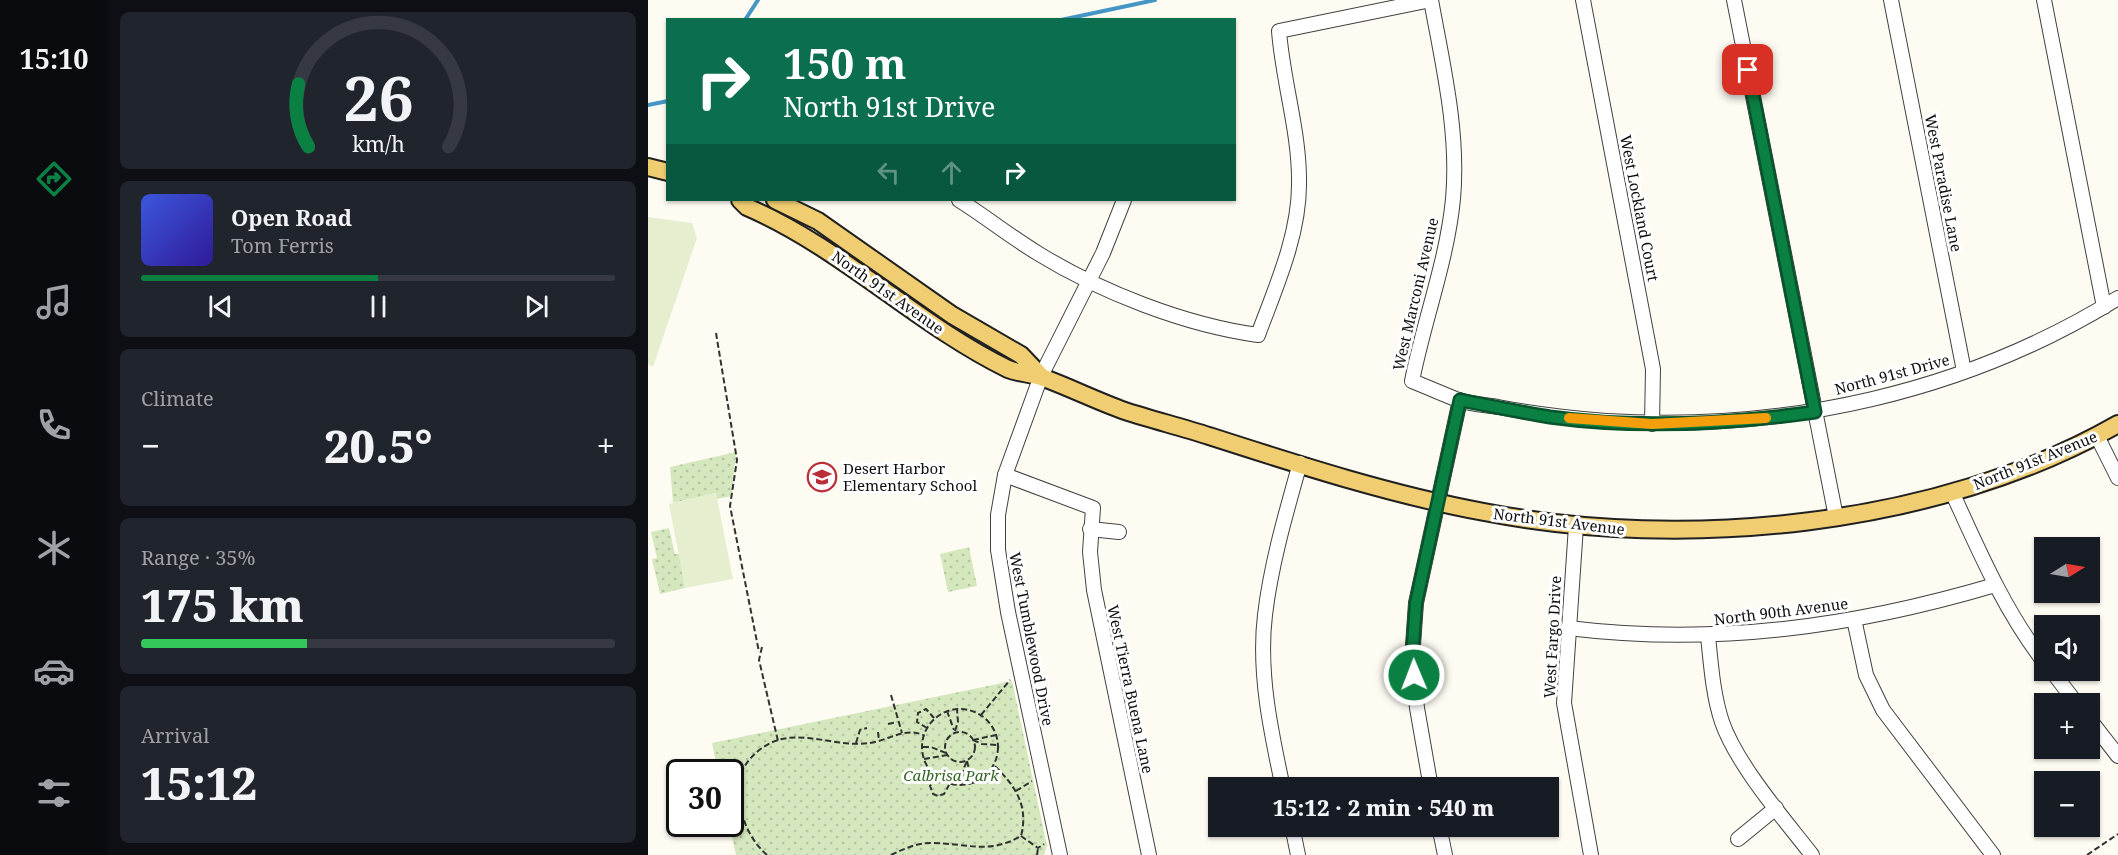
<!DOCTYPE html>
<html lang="en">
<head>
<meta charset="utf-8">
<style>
	:root { --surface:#171b24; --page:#20242c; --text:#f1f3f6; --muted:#9ea1a6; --line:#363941; --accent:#0b8043 }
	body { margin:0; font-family:"Noto Serif",serif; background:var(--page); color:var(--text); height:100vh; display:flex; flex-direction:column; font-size:22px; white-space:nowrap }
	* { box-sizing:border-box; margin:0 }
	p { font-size:20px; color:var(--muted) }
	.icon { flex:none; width:33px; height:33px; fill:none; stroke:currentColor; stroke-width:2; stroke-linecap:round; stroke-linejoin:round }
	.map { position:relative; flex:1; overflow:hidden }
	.panel { display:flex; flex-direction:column; gap:12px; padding:12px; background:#0d0f14; width:540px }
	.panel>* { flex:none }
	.guide { position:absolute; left:18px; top:18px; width:570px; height:183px; border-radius:0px; box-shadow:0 2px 4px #0004; background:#0b6e4f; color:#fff; overflow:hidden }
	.needle { width:39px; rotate:79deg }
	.fabs { position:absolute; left:1386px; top:537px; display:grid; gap:12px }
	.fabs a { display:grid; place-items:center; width:66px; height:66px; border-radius:0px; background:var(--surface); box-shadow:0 2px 4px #0004; font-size:30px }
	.speed { position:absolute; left:18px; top:759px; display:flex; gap:12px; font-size:30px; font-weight:700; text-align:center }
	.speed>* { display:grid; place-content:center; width:78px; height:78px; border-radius:50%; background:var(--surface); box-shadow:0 2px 4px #0004; line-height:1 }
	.speed .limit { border:3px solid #111; border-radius:9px; background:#fff; color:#111 }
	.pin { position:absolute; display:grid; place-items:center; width:51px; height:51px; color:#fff; margin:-26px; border-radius:12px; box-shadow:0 3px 9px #0006 }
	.me { position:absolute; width:66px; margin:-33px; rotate:359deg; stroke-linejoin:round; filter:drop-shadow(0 0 4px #0008) }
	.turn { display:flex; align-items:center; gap:21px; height:126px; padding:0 18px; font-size:27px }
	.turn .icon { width:78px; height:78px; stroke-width:2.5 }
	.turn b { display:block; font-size:42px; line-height:51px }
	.lanes { display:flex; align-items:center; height:57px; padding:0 18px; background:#0003; justify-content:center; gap:30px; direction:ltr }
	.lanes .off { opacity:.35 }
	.big { font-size:45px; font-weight:800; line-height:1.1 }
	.panel .widget { flex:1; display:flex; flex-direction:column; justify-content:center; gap:9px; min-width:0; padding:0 21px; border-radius:9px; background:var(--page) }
	.panel .dial { align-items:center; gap:0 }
	.dial svg { height:156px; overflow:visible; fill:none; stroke:var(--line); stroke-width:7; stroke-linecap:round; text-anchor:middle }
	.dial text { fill:var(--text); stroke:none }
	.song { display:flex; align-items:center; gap:18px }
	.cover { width:72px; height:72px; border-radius:9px; background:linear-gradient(135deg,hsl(230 70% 55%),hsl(250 70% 35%)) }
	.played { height:6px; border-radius:3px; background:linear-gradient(90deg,var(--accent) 50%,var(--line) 50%) }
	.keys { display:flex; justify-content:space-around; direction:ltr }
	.heat { display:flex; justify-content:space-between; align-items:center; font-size:33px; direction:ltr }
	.charge { height:9px; border-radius:4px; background:linear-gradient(90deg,#34c759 35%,var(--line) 0) }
	.trip { position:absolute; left:560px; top:777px; width:351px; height:60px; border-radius:0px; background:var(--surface); box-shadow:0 2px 4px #0004; font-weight:800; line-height:60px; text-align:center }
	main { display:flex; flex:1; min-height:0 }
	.menu { display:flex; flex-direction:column; width:108px; justify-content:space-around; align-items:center; background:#090b0e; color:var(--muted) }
	.menu .icon { width:42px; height:42px }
	.menu .current { color:var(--accent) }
	.menu b { font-size:27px; color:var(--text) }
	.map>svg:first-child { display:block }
</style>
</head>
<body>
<main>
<nav class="menu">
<b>15:10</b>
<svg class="icon current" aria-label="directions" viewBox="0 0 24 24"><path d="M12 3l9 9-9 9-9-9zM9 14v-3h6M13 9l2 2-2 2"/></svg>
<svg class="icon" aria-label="music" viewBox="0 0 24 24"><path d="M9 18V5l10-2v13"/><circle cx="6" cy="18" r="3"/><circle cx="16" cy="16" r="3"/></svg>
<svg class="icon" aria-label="phone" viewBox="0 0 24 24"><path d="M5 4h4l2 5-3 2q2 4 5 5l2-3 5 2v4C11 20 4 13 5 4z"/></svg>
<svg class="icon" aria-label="climate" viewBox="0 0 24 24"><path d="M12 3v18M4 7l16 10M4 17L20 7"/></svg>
<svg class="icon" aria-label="car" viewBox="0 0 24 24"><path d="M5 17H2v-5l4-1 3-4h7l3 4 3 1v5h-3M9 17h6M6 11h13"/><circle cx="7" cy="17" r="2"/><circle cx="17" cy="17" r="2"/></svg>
<svg class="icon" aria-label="filters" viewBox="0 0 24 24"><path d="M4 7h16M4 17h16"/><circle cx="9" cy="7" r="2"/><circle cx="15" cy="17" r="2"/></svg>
</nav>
<section class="panel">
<div class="widget dial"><svg viewBox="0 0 100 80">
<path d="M14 69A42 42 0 1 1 86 69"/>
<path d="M14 69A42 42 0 0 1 9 37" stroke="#0b8043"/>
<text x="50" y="56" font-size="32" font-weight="700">26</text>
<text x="50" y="72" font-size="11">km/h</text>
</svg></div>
<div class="widget">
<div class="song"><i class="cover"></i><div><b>Open Road</b><p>Tom Ferris</p></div></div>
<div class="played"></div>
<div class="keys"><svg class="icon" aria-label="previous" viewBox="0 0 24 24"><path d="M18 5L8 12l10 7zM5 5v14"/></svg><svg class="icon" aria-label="pause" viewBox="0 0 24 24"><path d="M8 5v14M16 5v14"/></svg><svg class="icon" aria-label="next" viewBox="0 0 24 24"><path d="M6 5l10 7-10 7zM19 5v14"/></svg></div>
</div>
<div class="widget"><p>Climate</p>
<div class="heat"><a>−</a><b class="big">20.5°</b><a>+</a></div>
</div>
<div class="widget"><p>Range · 35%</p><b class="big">175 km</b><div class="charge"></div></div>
<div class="widget"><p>Arrival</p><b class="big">15:12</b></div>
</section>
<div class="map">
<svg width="1470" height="855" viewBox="0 0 1470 855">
	<defs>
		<pattern id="park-dots" width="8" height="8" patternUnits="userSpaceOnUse" patternTransform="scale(1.5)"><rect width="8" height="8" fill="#d4e7bd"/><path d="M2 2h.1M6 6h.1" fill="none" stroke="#b5c5a1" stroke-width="1.8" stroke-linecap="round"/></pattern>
	</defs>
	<rect width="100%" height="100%" fill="#fefcf2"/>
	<g fill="url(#park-dots)">
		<path d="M88,452L84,496L69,499L68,493L25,503L22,467Z"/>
		<path d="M21,528L27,554H31L37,588L12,594L4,559L9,558L3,532Z"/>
		<path d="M321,547L329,586L300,592L292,554Z"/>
		<path d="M364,681L399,846L396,855H88L81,824L82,772H70L64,743Z"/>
	</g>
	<g fill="#e5efcf">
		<path d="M0,217L44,223L49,238L5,367L0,364Z"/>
		<path d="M68,493L85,579L37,588L21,504Z"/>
	</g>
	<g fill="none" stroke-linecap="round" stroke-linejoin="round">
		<g stroke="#4596c5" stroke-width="4">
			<path d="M97,20L110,0"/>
			<path d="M413,20L507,0"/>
			<path d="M0,105L20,101"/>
		</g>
		<g stroke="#424242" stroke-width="16">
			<g id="minor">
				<path d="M935,0L1005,369L1004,424"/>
				<path d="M1086,0L1188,517"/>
				<path d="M1243,0L1316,371"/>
				<path d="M1396,0L1456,307"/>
				<path d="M311,200C338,217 363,237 391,254C453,292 537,325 610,335C627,289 651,236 651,185C652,133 635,83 631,31L783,0C795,66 811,132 805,199C799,261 776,320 764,381C779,387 795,394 810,400C823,404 837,405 850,407C886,414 921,418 958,421C1136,432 1317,393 1470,298"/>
				<path d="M1449,436L1470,478"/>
				<path d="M357,475L445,508L442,552L446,590L501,855"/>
				<path d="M1304,492C1331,551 1356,610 1396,662"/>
				<path d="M928,526L916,703L943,855"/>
				<path d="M442,529L471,532"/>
				<path d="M1206,619L1218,675L1235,710L1345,855"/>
				<path d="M920,628C1068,646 1205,627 1347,585"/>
				<path d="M1060,636C1063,665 1065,695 1074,722C1089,765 1136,819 1164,855"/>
				<path d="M1403,670L1429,704"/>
				<path d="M1442,720L1470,756"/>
				<path d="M635,788C623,732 610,672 617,615C623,564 638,513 652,463"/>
				<path d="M783,788L769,708L764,659L768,603L812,400"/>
				<path d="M644,826L650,855"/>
				<path d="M791,826L797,855"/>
				<path d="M1090,839L1128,808"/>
				<path d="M412,855L360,612L350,550V515L357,475L393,376L455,253L476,200"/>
			</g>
		</g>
		<g stroke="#202020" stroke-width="20">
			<g id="major">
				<path d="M0,167L20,172"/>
				<path d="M92,200L99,207C194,248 268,324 360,369C372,374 384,373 396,378C423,388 449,401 477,411C505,420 533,427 561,436C651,465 744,495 836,512C1037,551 1290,527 1470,424"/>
				<path d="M127,200L170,221L304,315L373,355L393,376"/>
			</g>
		</g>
		<g stroke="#313131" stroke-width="2" stroke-dasharray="6 3" stroke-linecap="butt">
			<path d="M68,333L89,460L82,506L111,652"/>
			<path d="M114,647L111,660L130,741"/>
			<path d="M243,695L254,733"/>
			<circle cx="312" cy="747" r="38"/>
			<path d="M299,711L306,730"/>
			<path d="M333,715L362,680"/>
			<path d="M240,724L249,722"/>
			<path d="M279,728L269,722L270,713L278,709L286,718"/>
			<path d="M307,731L310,722L309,709"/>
			<circle cx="312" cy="747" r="15"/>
			<path d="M230,732L231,741"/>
			<path d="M325,740L334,744L350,745"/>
			<path d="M325,740L348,735"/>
			<path d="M208,743L212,730L219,728"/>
			<path d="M275,747H283L298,753"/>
			<path d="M276,759L299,755"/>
			<path d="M319,761L324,783"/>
			<path d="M289,778L282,786L285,794L290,796L296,794L301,785"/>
			<path d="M314,785L315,770L319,761"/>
			<path d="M368,791L384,781"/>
			<path d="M373,836L390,848L396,844"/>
			<path d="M119,855C101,839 93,818 90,794C86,768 114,740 140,738C167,735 194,747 222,743C241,740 257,727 275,735"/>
			<path d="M243,855C256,849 268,843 283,843C319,843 340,855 373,836C381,805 367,786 346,765"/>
			<path d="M389,855L390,848"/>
			<path d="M1439,855L1470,834"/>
		</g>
		<use href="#minor" stroke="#fff" stroke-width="14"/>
		<use href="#major" stroke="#f0cd71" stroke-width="16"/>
	</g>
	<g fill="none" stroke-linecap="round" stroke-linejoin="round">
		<g stroke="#07532c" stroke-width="15">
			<path id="route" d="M766,675L764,659L768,603L812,400C842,406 872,412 902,417C989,429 1081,424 1167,412L1100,70"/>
		</g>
		<use href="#route" stroke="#0b8043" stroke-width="10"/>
		<path stroke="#f59e0b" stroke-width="10" d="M921,418L1004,424L1118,418"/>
	</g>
	<defs>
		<g id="school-ring" transform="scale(1.5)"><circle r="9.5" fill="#fff" stroke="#b82f39" stroke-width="1.5"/><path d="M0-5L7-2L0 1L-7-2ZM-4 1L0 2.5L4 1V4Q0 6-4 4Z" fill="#b82f39"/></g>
	</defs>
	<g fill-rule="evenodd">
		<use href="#school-ring" x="174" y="477"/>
	</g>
	<g text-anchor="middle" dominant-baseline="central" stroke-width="6" stroke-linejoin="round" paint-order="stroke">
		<g font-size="15" fill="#0f0f0f" stroke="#fff">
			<text transform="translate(1296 183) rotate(79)">West Paradise Lane</text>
			<text transform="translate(992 208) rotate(79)">West Lockland Court</text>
			<text transform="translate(240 292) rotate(35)">North 91st Avenue</text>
			<text transform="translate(767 294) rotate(-77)">West Marconi Avenue</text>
			<text transform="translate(1244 374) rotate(-15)">North 91st Drive</text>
			<text transform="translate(1387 460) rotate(-22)">North 91st Avenue</text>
			<text transform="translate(911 521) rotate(7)">North 91st Avenue</text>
			<text transform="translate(1133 611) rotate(-7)">North 90th Avenue</text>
			<text transform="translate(904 637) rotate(-87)">West Fargo Drive</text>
			<text transform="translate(384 639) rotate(79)">West Tumblewood Drive</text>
			<text transform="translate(483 689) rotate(78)">West Tierra Buena Lane</text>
		</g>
		<g font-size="15" fill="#0f0f0f" stroke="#fff" text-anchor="start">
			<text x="195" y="468">Desert Harbor<tspan x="195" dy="17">Elementary School</tspan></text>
		</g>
		<g font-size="15" font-style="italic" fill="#326423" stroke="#fff">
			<text x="303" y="775">Calbrisa Park</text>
		</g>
	</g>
</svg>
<div class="fabs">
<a><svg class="needle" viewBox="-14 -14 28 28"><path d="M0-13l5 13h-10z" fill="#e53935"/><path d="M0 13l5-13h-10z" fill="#9ea1a6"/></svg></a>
<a><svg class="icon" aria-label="sound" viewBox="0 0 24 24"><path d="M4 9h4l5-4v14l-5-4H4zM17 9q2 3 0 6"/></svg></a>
<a>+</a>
<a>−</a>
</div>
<div class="speed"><div class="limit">30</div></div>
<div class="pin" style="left:1100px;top:70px;background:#d93025"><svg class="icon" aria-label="arrive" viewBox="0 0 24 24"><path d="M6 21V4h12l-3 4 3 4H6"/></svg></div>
<svg class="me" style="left:766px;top:675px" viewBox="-20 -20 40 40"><circle r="17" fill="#0b8043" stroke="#fff" stroke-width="3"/><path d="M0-11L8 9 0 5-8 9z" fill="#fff"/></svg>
<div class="trip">15:12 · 2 min · 540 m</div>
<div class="guide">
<div class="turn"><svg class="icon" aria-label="right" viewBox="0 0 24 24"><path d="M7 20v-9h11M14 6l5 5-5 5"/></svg><div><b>150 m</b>North 91st Drive</div></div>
<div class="lanes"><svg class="icon off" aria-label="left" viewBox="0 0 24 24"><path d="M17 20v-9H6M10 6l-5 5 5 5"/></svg><svg class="icon off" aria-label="ahead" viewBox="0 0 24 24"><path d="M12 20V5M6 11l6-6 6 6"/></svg><svg class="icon" aria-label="right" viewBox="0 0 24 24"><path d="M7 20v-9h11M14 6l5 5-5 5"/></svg></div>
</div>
</div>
</main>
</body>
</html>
